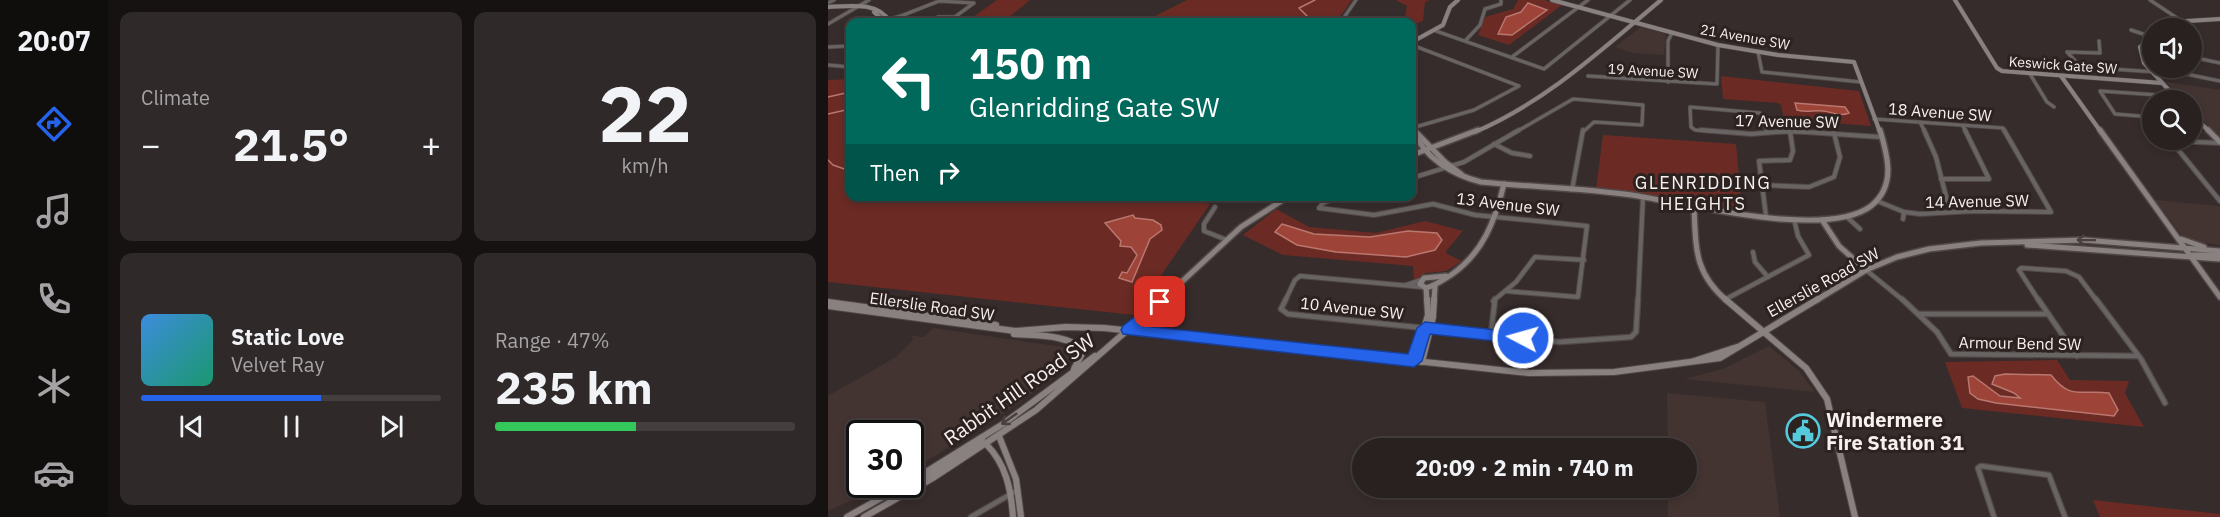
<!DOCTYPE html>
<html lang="en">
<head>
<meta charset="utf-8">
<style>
	:root { --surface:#282120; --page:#302929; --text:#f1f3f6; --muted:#a5a3a5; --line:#443e3e; --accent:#2563eb }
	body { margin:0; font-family:"IBM Plex Sans",sans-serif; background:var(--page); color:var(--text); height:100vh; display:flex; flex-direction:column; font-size:22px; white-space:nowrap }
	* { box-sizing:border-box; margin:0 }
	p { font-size:20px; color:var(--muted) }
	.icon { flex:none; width:33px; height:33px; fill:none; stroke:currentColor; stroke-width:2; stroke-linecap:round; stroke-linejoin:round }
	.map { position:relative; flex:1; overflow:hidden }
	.details { display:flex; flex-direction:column; gap:12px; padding:12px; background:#161212; width:720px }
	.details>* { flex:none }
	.top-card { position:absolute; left:18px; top:18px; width:570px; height:183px; border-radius:12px; box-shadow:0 3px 9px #0003,0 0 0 2px var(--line); background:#00695c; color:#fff; overflow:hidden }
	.controls { position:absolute; left:1314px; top:18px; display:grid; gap:12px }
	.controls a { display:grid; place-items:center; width:60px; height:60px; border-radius:50%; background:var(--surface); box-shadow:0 3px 9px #0003,0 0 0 2px var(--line); font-size:30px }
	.speed { position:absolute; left:18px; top:420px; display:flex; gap:12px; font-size:30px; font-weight:700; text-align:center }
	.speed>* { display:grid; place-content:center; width:78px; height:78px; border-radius:50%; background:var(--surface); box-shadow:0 3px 9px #0003,0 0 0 2px var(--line); line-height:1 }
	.speed .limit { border:3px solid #111; border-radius:9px; background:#fff; color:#111 }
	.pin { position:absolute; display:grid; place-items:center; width:51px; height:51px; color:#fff; margin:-26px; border-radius:12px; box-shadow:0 3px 9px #0006 }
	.me { position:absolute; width:66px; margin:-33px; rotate:276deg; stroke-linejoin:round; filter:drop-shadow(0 0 4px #0008) }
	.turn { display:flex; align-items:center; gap:21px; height:126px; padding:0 24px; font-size:27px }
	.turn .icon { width:78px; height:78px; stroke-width:2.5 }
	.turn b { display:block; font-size:42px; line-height:51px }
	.then { display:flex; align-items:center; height:57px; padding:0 24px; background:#0003; gap:12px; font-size:22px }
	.big { font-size:45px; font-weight:700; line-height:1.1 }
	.details .widget { flex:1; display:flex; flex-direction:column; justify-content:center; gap:9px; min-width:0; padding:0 21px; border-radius:12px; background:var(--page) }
	.details .dial { align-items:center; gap:0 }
	.dial b { font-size:78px; line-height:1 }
	.song { display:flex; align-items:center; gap:18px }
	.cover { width:72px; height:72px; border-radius:9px; background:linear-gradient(135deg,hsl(210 70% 55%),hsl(160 70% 35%)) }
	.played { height:6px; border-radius:3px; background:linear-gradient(90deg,var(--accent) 60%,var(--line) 60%) }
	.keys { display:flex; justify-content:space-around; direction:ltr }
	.heat { display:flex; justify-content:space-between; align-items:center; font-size:33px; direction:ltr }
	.charge { height:9px; border-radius:4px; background:linear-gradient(90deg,#34c759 47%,var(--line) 0) }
	.details .tiles { flex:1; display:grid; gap:12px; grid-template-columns:repeat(2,1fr) }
	.trip { position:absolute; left:524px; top:438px; width:345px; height:60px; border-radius:30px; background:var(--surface); box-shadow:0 3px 9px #0003,0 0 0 2px var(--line); font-weight:700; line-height:60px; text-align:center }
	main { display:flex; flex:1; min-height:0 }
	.menu { display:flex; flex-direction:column; width:108px; justify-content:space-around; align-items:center; background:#100d0d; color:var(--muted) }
	.menu .icon { width:42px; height:42px }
	.menu .current { color:var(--accent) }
	.menu b { font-size:27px; color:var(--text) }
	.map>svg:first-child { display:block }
</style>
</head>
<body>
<main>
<nav class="menu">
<b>20:07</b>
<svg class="icon current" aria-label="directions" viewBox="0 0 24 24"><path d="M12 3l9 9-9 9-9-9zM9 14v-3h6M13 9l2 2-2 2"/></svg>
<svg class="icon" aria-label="music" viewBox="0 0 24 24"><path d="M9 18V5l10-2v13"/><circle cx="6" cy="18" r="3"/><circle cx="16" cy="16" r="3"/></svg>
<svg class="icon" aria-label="phone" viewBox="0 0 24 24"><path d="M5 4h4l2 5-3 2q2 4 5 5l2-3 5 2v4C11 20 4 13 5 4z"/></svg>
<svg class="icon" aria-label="climate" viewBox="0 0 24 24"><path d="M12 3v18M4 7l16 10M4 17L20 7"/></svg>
<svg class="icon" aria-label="car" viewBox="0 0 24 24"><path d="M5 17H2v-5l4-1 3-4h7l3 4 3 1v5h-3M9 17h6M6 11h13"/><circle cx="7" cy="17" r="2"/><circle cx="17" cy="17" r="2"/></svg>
</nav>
<section class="details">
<div class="tiles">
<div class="widget"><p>Climate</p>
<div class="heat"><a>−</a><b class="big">21.5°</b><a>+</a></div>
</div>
<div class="widget dial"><b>22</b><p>km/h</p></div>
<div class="widget">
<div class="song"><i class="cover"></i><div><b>Static Love</b><p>Velvet Ray</p></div></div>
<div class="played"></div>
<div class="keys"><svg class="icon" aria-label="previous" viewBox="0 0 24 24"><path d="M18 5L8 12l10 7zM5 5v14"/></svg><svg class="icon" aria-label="pause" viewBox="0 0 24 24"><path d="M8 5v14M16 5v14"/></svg><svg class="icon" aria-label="next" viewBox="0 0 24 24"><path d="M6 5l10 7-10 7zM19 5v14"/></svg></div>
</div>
<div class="widget"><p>Range · 47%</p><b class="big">235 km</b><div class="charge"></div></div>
</div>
</section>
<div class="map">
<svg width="1392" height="517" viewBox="0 0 1392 517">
	<rect width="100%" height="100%" fill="#362c2b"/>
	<g fill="#443431">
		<path d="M813,27L838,34L836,55L805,53L787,47Z"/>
		<path d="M1338,82L1392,90V139L1364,110V100H1355Z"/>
		<path d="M1327,200L1392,206V245L1366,241L1354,235Z"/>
		<path d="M105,328L235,347L246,355L236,370L185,407L83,471L82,434H32V484L58,485L0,511V396L68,357L85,340L84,336L96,337Z"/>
		<path d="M941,346L971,371L987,392L856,379L895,369Z"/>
		<path d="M839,393L937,402L952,517H840V488H858V448H840Z"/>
	</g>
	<g fill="#6b2b24">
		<path d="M169,0H202L175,22H138Z"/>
		<path d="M359,0H524L508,22H319L325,17Z"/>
		<path d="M568,0H602L597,2L595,21L584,25V22H576L579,6Z"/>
		<path d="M690,0H716L734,5L681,45L650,35L657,17L685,9Z"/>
		<path d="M893,76L1031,91L1043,126L956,119L953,105L950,103L895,99Z"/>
		<path d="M22,79V196H327L382,204L306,315L0,282V80Z"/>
		<path d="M775,135L908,144L914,210L768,189Z"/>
		<path d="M448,209L481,227L548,233L597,221L635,231L618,251L619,254L634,261L618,271L597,273L586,281L585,266L455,255L415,235Z"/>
		<path d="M1229,360L1242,380L1301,381L1297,393L1316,427L1134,408L1117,362Z"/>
		<path d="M1265,500L1392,514V517H1272Z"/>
	</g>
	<g fill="#9e4338" stroke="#b9776f" stroke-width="1.5">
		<path d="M700,3L719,10L684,35L670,34L678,17L693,12Z"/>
		<path d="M967,103L1017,107L1021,113C1011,117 1005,112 995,111C985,110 979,113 969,110Z"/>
		<path d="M305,215L307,218L325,220L333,225L334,230L322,239L304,282L291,278L294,272L299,273L309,255L303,247L292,246L293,241L277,223Z"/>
		<path d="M454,224L486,234L542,237L580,231L609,233L614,240L607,250L578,257L508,252L469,245L447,232Z"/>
		<path d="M1177,374L1223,375C1243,401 1253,389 1281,393L1290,410L1286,416L1168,403L1150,399L1142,393L1140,377L1145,376L1172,396L1192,398L1186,393L1164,384L1167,376Z"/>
	</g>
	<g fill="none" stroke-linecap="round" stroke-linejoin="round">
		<g stroke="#b9776f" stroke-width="1.5">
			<path d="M477,22L480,17L471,8L487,0"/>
			<path d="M0,97L22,92"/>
			<path d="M0,114L22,109"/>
			<path d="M0,160L5,165L22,171"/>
		</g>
		<g stroke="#514746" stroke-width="4.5">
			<g id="street-far2">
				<path d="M1322,0L1355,22"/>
				<path d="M0,3L6,0"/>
				<path d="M73,16L111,1L146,3L120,22"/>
				<path d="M58,20L73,16L58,21"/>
				<path d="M39,22L56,18"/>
				<path d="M104,22L110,17H127"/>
				<path d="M513,22L528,0"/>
				<path d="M0,24L41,0"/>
				<path d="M1303,30L1324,37"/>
				<path d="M608,31L716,69L802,0"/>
				<path d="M638,40L652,25L657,9L673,4V0"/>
				<path d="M1271,41L1272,53L1239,52L1253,67L1358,74L1392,81"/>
				<path d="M584,45L691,86L646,110L584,128"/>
				<path d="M0,47L22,46"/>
				<path d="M930,52L934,72L1033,82"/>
				<path d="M684,57L760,0"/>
				<path d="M1364,57L1392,63"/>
				<path d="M0,65L22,67"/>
				<path d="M1357,68L1363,74"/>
				<path d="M1202,74L1219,102L1226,107"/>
				<path d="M760,76L889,84L890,45"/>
				<path d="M840,82V41L844,33"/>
				<path d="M1324,117L1287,114L1272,91L1345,96"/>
				<path d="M1046,119L1175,128L1177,132"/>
				<path d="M1092,122L1097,132"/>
				<path d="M1135,126L1138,132"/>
				<path d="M688,132L745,99L815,105L814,125L766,122L755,132"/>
				<path d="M894,132L867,130L863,127L862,107L932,113L939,132"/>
				<path d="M950,132H975"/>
			</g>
		</g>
		<g stroke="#514746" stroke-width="6">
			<g id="street-far1">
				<path d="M873,130L923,134L962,131L1052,137"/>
				<path d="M1096,130L1108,157L1122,212"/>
				<path d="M1392,143L1343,141L1392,201"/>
				<path d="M666,144L684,153L702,156"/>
				<path d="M584,178L636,162L691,130"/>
				<path d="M1113,179H1161L1137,130"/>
				<path d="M934,185L981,187L1006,177L1012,157L1006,133"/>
				<path d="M744,190L755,130"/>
				<path d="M513,196L495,203L491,208L546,215L605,204L647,215L759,226L750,297L678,291"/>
				<path d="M1049,201L1076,212L1092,214L1146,211L1223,212L1176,130"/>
				<path d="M387,207L376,224V231L399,240"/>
				<path d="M938,216L931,161L962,160L965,151L962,131"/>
				<path d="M1019,217L1032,229"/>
				<path d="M1075,219L1076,212"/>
				<path d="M925,252L927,262L940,277"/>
				<path d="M1038,270L1076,301"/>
				<path d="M578,285L593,280"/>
				<path d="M898,299L981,255L970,236L966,219"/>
				<path d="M457,301L467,280L472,276L594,287"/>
				<path d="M665,301L688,282L707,257L756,260"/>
				<path d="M810,301L815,197"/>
				<path d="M1211,301L1191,270L1193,268L1238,271L1251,277L1269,301"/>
			</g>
		</g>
		<g stroke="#514746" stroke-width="7">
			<g id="street">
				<path d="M458,299L453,309L460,314L731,342L803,337L808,332L810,299"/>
				<path d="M1074,299L1109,332L1123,354L1309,356"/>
				<path d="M1210,299L1249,356"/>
				<path d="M1268,299L1313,359L1337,403"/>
				<path d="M1091,314H1220"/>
				<path d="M663,335L667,299"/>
				<path d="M143,517L190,490"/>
				<path d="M1166,517L1150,468L1153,466L1221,475L1237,517"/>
			</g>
		</g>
		<g stroke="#514746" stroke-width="5">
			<g id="secondary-far2">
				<path d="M724,0L890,45L950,55L1026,62L1052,132"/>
				<path d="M1127,0L1169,68L1174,71L1334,83"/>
				<path d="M0,7C21,6 50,1 62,22"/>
				<path d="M46,12L57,22"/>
				<path d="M1336,28L1359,21L1392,19"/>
				<path d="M1324,36L1312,47L1316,63L1350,100"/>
				<path d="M584,42L615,25L622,7L630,0"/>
				<path d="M1233,76L1273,132"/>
				<path d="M1364,115L1382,132"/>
				<path d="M584,127L586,132"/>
				<path d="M584,128L588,132"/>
				<path d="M647,132C719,101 773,50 833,0"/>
			</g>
		</g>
		<g stroke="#514746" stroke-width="8">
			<g id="secondary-far1">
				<path d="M585,130C596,158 625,175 653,182C703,187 754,188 804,195C857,203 998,240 1043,206C1068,186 1060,157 1052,130"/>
				<path d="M586,130L617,162L633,174"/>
				<path d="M1272,130L1392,297"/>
				<path d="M1380,130L1392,142"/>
				<path d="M584,155L650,130"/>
				<path d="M866,208C868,248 866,273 899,301"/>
				<path d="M994,220L1011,246L1038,270"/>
				<path d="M1353,239L1376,247"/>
				<path d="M1199,245L1392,259"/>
				<path d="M1365,255H1392"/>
				<path d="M598,288C607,286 615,280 623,275C655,253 667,221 676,184"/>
				<path d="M598,288L592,284L596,278L618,276"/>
				<path d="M598,288L599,301"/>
				<path d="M333,301L413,227L461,196"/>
				<path d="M606,301L607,286"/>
				<path d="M987,301L1038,270L1069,257L1101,249L1153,243L1256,240L1392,251"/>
			</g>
		</g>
		<g stroke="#514746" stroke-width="8">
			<g id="secondary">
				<path d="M897,299L978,368L999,399L1027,517"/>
				<path d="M0,302L168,325"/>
				<path d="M0,306L187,331L238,327L276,328L701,373L786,372L892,358L990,299"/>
				<path d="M186,334C208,336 239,334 256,350L246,369"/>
				<path d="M586,361L600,315L599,299"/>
				<path d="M866,361L909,347"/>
				<path d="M594,362L605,317L606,299"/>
				<path d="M171,436L188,479L193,517"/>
				<path d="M158,444C178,464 183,489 185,517"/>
				<path d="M95,480L151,444L154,439"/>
				<path d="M82,482L175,424L267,356"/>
				<path d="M19,517L78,484"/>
				<path d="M36,517L105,478L208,410L335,299"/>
			</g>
		</g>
		<use href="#street-far2" stroke="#686463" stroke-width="3"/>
		<use href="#street-far1" stroke="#686463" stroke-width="4"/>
		<use href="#street" stroke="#686463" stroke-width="4.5"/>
		<use href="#secondary-far2" stroke="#888180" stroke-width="4"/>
		<use href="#secondary-far1" stroke="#888180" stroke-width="5"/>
		<use href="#secondary" stroke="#888180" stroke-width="6"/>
	</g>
	<defs><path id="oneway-shaft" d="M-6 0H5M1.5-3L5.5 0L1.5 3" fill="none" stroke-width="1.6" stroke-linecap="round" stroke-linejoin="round" transform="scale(1.5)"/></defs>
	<g stroke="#483f3e">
		<use href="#oneway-shaft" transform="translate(1258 240) rotate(-179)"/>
		<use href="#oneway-shaft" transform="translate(181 419) rotate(145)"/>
	</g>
	<path fill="#2563eb" stroke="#184099" stroke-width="1.5" d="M332,297L337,299L339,302L337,306L315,326L580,354L589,328L597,322L695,333L702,338L695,344L602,334L594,361L586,367L295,334L293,330L295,326Z"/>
	<defs>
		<g id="civic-ring" transform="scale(1.725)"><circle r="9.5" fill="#2c2321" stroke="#54cadc" stroke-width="1.5"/><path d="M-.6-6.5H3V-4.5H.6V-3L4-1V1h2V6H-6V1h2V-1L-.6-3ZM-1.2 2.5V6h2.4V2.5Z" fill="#54cadc"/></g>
	</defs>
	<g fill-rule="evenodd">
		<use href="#civic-ring" x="975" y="431"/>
	</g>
	<g text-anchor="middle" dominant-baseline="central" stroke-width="6" stroke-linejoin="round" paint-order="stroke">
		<g font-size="14" fill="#f7f0ef" stroke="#2c2321">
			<text transform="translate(917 37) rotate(10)">21 Avenue SW</text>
			<text transform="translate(1235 65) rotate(4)">Keswick Gate SW</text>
			<text transform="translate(825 71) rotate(3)">19 Avenue SW</text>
		</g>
		<g font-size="16" fill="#f7f0ef" stroke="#2c2321">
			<text transform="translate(1112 112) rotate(4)">18 Avenue SW</text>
			<text transform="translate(959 121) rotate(1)">17 Avenue SW</text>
			<text transform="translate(1149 201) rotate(-1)">14 Avenue SW</text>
			<text transform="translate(680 204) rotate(7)">13 Avenue SW</text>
			<text transform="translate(995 282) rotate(-29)">Ellerslie Road SW</text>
			<text transform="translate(104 306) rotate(8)">Ellerslie Road SW</text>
			<text transform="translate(524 308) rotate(6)">10 Avenue SW</text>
			<text transform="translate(1192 343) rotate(1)">Armour Bend SW</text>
		</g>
		<g font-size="18" letter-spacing="1.5" fill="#f7f0ef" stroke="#2c2321">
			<text x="875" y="182">GLENRIDDING<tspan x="875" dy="21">HEIGHTS</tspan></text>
		</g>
		<g font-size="20" fill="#f7f0ef" stroke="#2c2321">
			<text transform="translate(191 389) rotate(-35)">Rabbit Hill Road SW</text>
		</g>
		<g font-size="20" font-weight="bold" fill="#f7f0ef" stroke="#2c2321" text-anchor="start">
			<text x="998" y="419">Windermere<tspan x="998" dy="23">Fire Station 31</tspan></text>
		</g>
	</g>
</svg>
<div class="controls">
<a><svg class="icon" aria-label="sound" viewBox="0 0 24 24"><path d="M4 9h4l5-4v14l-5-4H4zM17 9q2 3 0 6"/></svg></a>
<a><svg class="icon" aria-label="search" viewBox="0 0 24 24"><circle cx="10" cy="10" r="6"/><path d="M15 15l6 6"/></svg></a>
</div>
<div class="speed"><div class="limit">30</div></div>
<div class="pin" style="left:332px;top:302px;background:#d93025"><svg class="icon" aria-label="arrive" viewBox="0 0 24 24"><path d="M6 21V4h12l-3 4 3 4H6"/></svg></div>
<svg class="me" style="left:695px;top:338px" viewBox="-20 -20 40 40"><circle r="17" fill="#2563eb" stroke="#fff" stroke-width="3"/><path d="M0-11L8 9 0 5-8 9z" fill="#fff"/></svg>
<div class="trip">20:09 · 2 min · 740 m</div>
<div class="top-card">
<div class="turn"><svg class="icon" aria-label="left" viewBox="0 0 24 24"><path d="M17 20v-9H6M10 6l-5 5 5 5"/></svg><div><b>150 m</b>Glenridding Gate SW</div></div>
<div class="then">Then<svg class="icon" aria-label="right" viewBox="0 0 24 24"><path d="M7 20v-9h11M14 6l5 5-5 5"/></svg></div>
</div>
</div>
</main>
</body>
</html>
